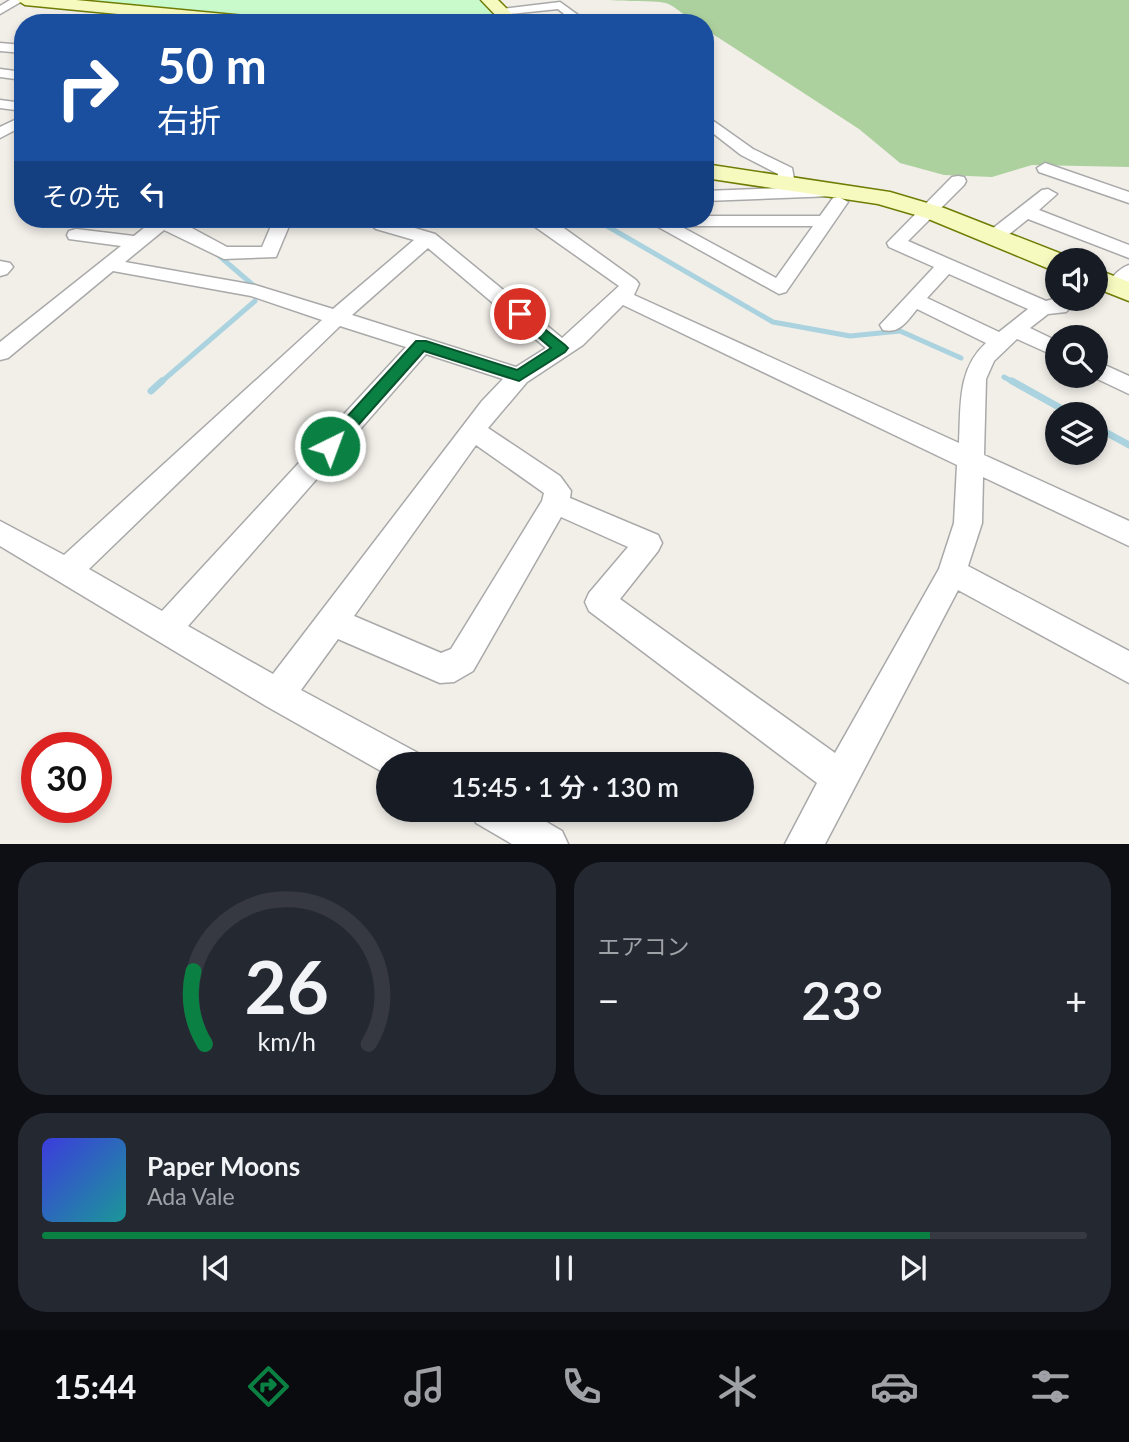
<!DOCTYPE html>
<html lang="ja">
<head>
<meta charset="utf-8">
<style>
	:root { --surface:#171b24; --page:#242831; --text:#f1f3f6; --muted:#9ea1a6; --line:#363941; --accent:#0b8043 }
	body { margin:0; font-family:Lato,"Noto Sans JP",sans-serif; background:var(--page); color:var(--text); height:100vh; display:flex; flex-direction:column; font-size:26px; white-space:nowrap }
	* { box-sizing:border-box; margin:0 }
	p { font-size:23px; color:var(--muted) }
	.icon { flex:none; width:38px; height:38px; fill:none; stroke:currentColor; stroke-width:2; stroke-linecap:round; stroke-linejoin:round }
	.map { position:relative; height:844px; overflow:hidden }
	.panel { display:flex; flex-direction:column; gap:18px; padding:18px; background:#0d0f14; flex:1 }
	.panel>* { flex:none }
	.hud { position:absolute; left:14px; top:14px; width:700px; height:214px; border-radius:28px; box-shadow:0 4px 10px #0003; background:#1a4fa0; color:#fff; overflow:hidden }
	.buttons { position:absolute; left:1045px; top:248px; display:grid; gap:14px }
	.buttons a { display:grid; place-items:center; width:63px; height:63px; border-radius:50%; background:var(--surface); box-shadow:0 4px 10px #0003; font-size:35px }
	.speed { position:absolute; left:21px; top:732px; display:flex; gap:14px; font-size:35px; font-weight:700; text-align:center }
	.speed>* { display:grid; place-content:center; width:91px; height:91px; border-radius:50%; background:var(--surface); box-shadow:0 4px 10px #0003; line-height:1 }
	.speed .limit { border:10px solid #d22; background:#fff; color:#111 }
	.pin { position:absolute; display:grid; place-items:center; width:60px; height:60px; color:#fff; margin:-30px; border:4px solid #fff; border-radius:50%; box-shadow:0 2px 7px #0007 }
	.me { position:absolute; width:77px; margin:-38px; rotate:42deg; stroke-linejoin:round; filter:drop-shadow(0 0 5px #0008) }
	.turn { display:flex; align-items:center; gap:24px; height:147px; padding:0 28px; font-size:32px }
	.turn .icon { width:91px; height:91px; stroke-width:2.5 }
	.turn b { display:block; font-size:49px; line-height:60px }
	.then { display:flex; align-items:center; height:66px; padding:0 28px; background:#0003; gap:14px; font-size:26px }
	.big { font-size:52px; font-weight:600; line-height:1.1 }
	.panel .card { flex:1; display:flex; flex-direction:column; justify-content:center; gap:10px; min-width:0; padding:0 24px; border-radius:28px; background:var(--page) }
	.panel .dial { align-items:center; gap:0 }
	.dial svg { height:182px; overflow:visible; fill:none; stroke:var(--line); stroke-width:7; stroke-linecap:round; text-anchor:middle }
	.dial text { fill:var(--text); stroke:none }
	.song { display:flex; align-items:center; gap:21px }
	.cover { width:84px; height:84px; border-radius:10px; background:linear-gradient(135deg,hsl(240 70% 55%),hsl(180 70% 35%)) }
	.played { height:7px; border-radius:4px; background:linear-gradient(90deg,var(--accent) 85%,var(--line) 85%) }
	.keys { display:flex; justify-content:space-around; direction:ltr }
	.heat { display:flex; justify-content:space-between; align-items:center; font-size:38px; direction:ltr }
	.panel .tiles { flex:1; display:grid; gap:18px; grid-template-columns:1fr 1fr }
	.card:last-child { grid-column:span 2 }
	.trip { position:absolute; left:376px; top:752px; width:378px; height:70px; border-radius:35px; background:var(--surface); box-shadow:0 4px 10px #0003; font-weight:600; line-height:70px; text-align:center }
	.menu { display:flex; height:112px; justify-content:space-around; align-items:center; background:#090b0e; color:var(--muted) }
	.menu .icon { width:49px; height:49px }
	.menu .current { color:var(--accent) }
	.menu b { font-size:32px; color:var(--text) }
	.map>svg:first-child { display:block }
</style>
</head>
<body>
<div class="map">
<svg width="1129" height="844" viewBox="0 0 1129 844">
	<rect width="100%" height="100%" fill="#f2efe9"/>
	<path fill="#add19e" d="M610,0H1129V167L1032,165L992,177L944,175L900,163L859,129L705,29V23C689,23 681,9 666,3C648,0 628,2 610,0Z"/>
	<path fill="#c8facc" d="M77,0H479L502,23H300Z"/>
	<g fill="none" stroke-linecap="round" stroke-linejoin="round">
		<path stroke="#aad3df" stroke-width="4.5" d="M595,219L603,224"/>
		<g stroke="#aad3df" stroke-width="5">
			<path d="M600,222L773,322L850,336L900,331L961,358"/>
			<path d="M217,254L253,285"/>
			<path d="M1004,377L1015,383"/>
			<path d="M160,383L255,301"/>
		</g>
		<g stroke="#aad3df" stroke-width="7">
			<path d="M1012,381L1073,415"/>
			<path d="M151,391L162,381"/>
			<path d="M1096,427L1129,445"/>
		</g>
		<g stroke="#a9a9a9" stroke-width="3">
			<g id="street">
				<path d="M10,0H24L0,14V6Z"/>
				<path d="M560,2L589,23H575L558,9L501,15L495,12L501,9Z"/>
				<path d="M0,43L23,45V53L0,51Z"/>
				<path d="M0,69L23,72V80L0,77Z"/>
				<path d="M0,100L23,103V111L0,108Z"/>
				<path d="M705,115L753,149L792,168L795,184L792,187L834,186L843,191L834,196L705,201V191L781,188L777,184L778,174L741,155L705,127Z"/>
				<path d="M23,116V126L0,138V127Z"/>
				<path d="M1045,163L1129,192V203L1039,172L1037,168Z"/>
				<path d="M958,176L964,177L966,181L964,185L908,241L1046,301L1057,298L1079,299L1066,312L1048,314L1030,328L1057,341V357L1017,339L994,361L986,379L984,455L1129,521V546L983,477L982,523L968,566L1129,651V683L958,590L825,844H785L817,783L589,611L585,602L589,593L628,547L561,517L473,671L454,682L440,683L338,639L301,690L418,753L424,765H388V775L266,706L0,546V521L64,555L322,320L251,296L113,271L8,358L0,360V342L121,246L69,239L67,235L69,231L76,229L134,236L155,219H175L227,247H262L274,219H292L276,257L224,259L164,230L125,262L255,285L333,309L414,240L376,229L363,219H384L435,234L562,338L619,286L524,219H546L561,226L636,280L639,284L634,295L959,443C961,407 957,369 986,343L917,309C907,321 900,334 883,330L880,325L934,267L889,247L887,243L952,177ZM428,248L546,348L516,367L352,315ZM949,274L1028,309L999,332L927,298ZM623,305L957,465L954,523L939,569L835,753L620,599L658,551L662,543L658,535L570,498L571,491L560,476L488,428L527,382L583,345ZM340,326L406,347L162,611L89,569ZM426,354L503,379L482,401L273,674L188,626ZM476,445L544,493L542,501L451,649L441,653L354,616Z"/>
				<path d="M1048,189L1057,194L1039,210L1129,245V258L1028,219L1002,240H988L986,236L988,232L1042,190Z"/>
				<path d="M839,197L848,202L786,292L779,294L644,219H705V216H820L833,198ZM680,226H813L776,278Z"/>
				<path d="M0,261L10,263L13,267L7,274L0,276Z"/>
				<path d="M1129,265V283L1122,291H1108L1105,287C1111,278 1119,268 1129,265Z"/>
				<path d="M1096,361L1129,376V394L1091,376H1096Z"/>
				<path d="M471,810H526L562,831L568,844H512L476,823Z"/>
			</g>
		</g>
		<g stroke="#707d05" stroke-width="3">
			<g id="secondary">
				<path d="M17,0H76L267,18L275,23H211L25,5Z"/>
				<path d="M481,0H498L521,23H503Z"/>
				<path d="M705,164L890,192L944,208L1067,256L1070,261H1057V270L1047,268L926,218L878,204L705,178Z"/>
				<path d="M1096,269L1129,282V301L1096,288Z"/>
			</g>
		</g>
		<use href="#street" fill="#fff" fill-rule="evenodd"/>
		<use href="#secondary" fill="#f7fabf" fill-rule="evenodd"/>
	</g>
	<path fill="#0b8043" stroke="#07532c" stroke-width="2" d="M520,310L565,345L568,348L565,352L519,381L424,351L336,450H324L322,446L324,442L416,341H426L517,370L551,348L515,317V311Z"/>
</svg>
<div class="buttons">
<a><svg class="icon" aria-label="sound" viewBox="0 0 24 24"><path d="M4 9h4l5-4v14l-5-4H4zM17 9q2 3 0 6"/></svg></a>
<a><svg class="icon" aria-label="search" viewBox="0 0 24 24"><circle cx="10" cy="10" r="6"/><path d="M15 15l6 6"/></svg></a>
<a><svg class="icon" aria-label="layers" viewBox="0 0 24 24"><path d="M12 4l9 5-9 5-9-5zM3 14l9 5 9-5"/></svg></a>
</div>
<div class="speed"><div class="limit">30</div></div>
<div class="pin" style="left:520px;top:314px;background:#d93025"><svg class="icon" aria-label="arrive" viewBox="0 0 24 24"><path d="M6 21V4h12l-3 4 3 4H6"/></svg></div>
<svg class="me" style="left:330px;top:446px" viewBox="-20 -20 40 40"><circle r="17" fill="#0b8043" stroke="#fff" stroke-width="3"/><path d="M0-11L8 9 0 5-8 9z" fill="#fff"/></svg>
<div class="trip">15:45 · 1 分 · 130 m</div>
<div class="hud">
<div class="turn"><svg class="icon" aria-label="right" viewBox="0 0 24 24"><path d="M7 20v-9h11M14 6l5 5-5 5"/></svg><div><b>50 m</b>右折</div></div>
<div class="then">その先<svg class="icon" aria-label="left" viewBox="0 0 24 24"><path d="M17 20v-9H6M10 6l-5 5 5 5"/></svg></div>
</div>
</div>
<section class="panel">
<div class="tiles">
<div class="card dial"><svg viewBox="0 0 100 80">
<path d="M14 69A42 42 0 1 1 86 69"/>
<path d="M14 69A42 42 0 0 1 9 37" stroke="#0b8043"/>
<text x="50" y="56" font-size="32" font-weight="700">26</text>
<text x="50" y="72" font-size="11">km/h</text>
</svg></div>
<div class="card"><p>エアコン</p>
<div class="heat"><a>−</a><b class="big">23°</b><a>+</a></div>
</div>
<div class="card">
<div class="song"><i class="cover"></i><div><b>Paper Moons</b><p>Ada Vale</p></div></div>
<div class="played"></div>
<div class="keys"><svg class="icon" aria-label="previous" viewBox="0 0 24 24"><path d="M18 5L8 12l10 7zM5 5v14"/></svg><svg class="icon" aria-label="pause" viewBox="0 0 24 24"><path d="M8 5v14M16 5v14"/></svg><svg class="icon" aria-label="next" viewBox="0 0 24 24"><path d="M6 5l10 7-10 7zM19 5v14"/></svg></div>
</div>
</div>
</section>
<nav class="menu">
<b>15:44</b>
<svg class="icon current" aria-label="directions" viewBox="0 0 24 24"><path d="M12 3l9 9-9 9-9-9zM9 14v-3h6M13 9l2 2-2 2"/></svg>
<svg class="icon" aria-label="music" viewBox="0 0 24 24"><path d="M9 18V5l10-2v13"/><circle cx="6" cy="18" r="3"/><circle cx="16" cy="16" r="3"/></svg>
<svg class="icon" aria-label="phone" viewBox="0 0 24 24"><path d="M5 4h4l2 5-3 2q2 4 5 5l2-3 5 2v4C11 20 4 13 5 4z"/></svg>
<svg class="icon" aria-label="climate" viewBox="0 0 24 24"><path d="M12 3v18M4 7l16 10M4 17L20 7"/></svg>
<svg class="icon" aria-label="car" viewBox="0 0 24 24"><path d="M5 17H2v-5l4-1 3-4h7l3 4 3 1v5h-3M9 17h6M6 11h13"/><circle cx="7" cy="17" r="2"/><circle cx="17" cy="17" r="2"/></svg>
<svg class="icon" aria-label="filters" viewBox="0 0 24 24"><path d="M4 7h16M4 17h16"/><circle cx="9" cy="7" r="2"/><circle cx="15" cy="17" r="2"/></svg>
</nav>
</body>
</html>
